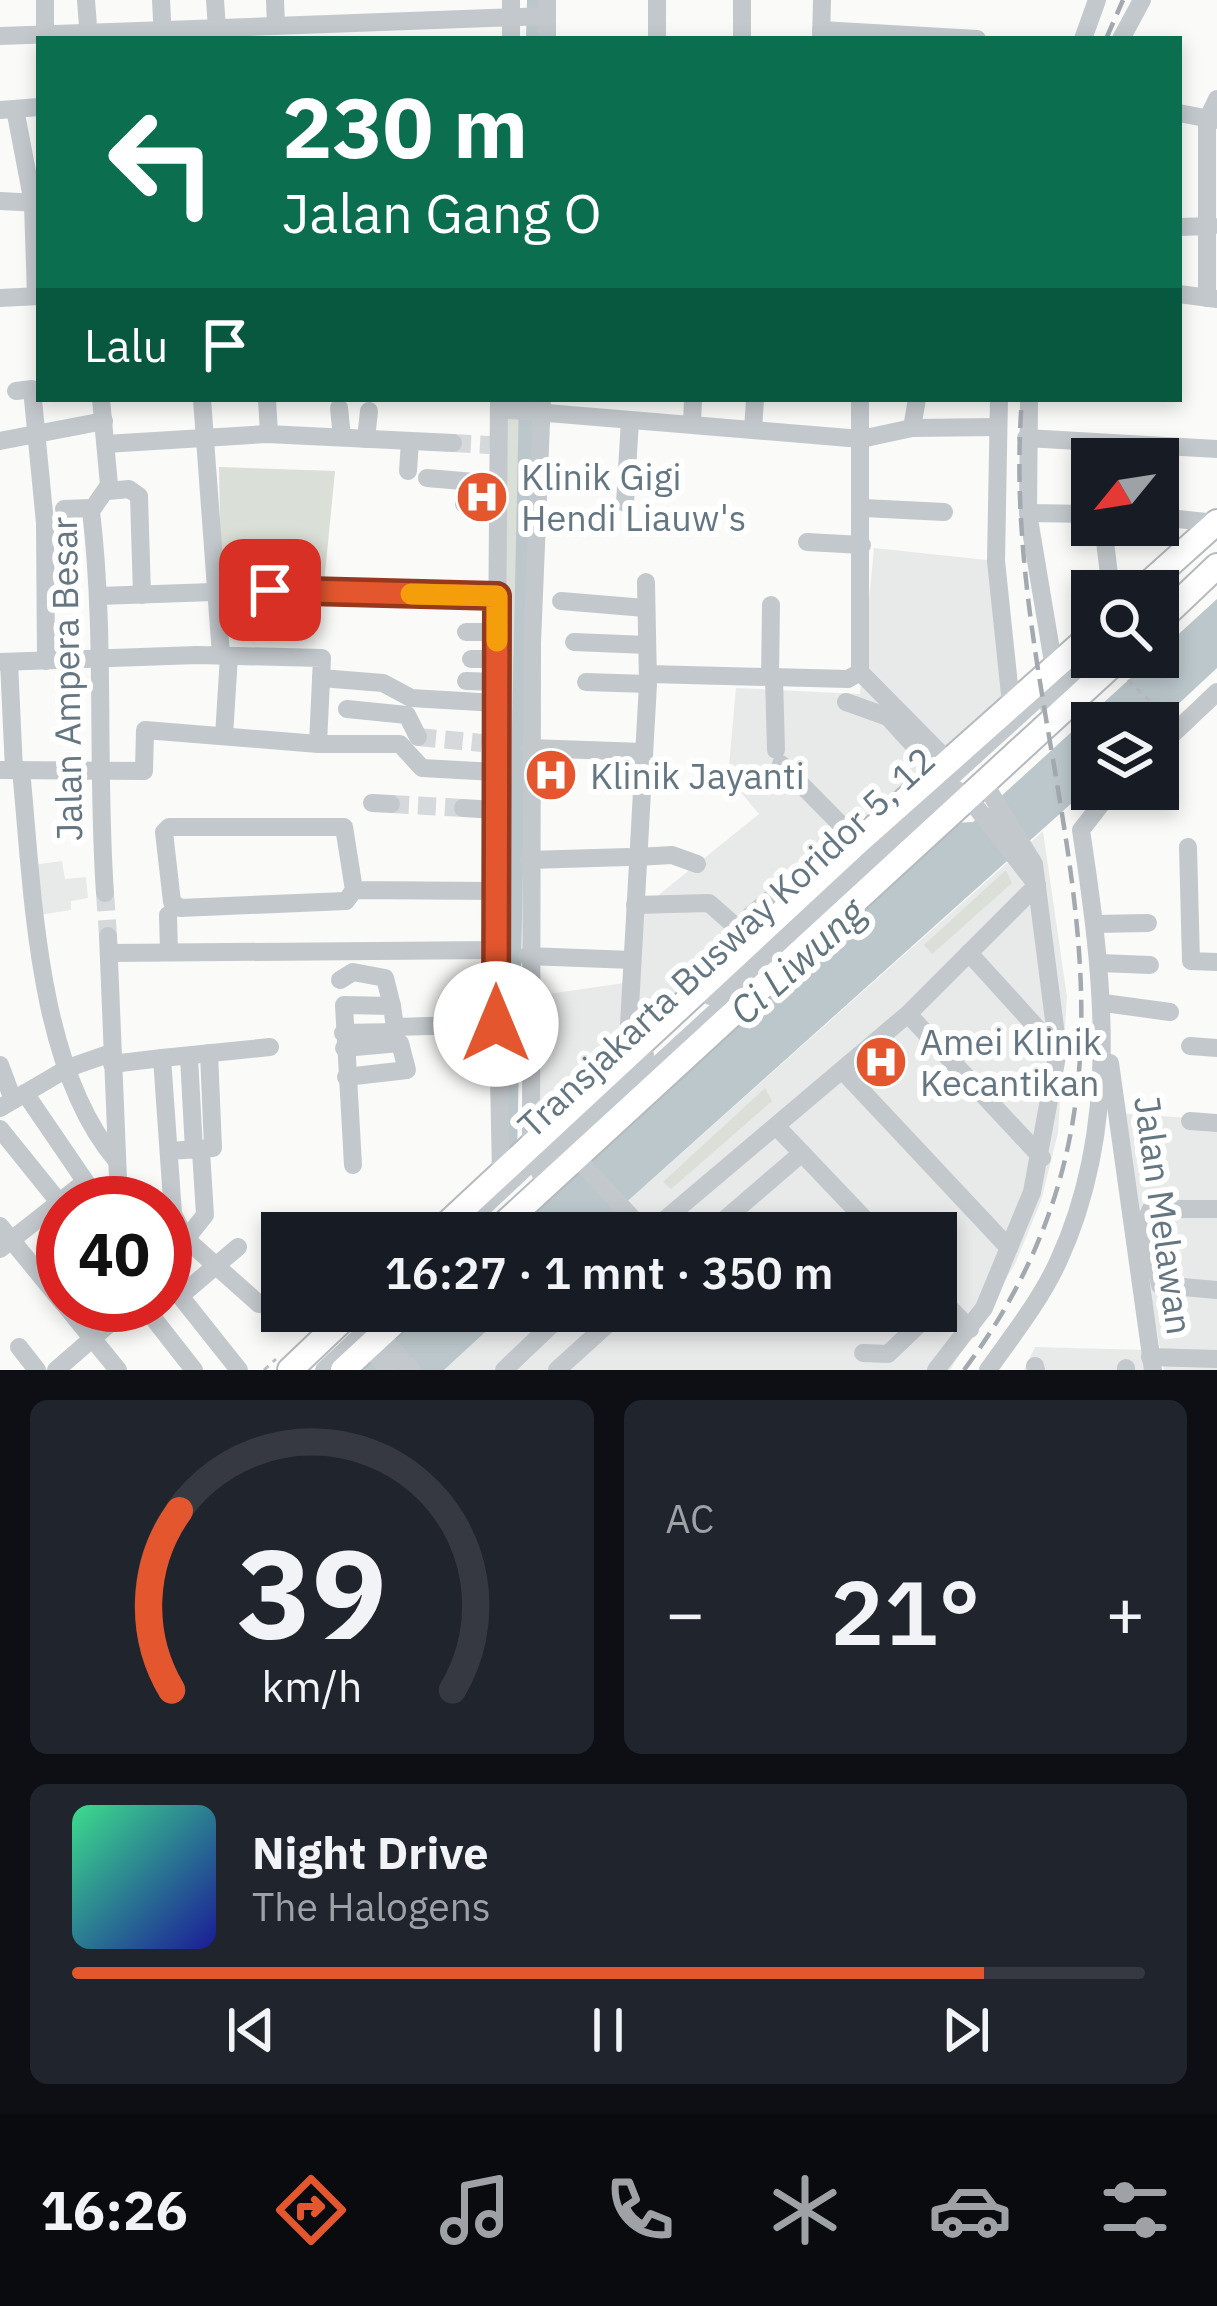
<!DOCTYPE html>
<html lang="id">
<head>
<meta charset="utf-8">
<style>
	:root { --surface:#171b24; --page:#20242c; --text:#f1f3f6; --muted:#9ea1a6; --line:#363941; --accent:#e4572e }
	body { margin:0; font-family:"IBM Plex Sans",sans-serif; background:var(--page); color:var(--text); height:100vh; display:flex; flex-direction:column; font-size:45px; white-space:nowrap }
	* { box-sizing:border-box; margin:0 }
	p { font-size:39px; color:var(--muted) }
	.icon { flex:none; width:66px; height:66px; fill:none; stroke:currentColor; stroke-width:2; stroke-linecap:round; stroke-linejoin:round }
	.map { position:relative; height:1370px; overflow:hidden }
	.panel { display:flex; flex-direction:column; gap:30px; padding:30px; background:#0d0f14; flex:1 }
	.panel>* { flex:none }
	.hud { position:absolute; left:36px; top:36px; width:1146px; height:366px; border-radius:0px; box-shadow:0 6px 18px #0003; background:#0b6e4f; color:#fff; overflow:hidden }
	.needle { width:78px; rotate:240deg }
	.buttons { position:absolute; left:1071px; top:438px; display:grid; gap:24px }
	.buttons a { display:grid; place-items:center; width:108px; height:108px; border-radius:0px; background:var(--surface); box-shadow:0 6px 18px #0003; font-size:60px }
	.speed { position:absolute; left:36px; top:1176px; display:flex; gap:24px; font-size:60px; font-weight:700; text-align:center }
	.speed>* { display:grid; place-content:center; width:156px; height:156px; border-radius:50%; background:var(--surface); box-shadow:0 6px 18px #0003; line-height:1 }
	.speed .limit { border:18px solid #d22; background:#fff; color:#111 }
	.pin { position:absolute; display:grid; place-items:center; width:102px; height:102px; color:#fff; margin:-51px; border-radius:24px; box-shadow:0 6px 18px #0006 }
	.me { position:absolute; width:132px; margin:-66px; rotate:0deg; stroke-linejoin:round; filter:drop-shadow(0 0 9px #0008) }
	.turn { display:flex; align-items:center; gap:42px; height:252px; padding:0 48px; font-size:54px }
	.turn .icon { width:156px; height:156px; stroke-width:2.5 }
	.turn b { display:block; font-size:84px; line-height:102px }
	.then { display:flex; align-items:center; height:114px; padding:0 48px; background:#0003; gap:24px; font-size:45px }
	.big { font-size:90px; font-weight:600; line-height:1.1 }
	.panel .card { flex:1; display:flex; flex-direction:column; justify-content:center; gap:18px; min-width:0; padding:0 42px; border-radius:18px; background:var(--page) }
	.panel .dial { align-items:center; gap:0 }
	.dial svg { height:312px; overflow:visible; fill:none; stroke:var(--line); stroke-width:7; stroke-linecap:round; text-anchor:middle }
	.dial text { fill:var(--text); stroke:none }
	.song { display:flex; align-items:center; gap:36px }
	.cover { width:144px; height:144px; border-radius:18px; background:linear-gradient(135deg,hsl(150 70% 55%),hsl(240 70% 35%)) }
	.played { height:12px; border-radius:6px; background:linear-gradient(90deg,var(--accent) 85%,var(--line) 85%) }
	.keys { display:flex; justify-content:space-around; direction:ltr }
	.heat { display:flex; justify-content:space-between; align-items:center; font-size:66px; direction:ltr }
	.panel .tiles { flex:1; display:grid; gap:30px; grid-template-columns:1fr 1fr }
	.card:last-child { grid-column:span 2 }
	.trip { position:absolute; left:261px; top:1212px; width:696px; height:120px; border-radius:0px; background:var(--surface); box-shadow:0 6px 18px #0003; font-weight:600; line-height:120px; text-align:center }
	.tab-bar { display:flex; height:192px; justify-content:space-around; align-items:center; background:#090b0e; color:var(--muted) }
	.tab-bar .icon { width:84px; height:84px }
	.tab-bar .on { color:var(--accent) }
	.tab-bar b { font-size:54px; color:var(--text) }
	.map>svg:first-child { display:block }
</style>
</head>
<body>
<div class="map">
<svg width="1217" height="1370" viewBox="0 0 1217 1370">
	<rect width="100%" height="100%" fill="#fafaf8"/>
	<g fill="#e8e9e9">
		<path d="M874,548L996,561L1011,704L531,1147L527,997L631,982L635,914L759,814L728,777L736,688L860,694Z"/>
		<path d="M1043,831L1067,997L1058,1133L1041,1201L1015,1264L950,1370H444L508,1311H936V1233H592Z"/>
		<path d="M62,861L65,879L86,877L88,898L71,901V910L39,915L32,865Z"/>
		<path d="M1118,1113L1217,1120V1370H1164Z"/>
		<path d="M1035,1347L1147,1350L1151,1370H1024Z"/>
	</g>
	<g fill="#dadfd7">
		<path d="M499,399H526L511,1166L501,1174Z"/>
		<path d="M219,467L335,471L324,583L221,582Z"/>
		<path d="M1006,870L1012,883L932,954L924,945Z"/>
		<path d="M765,1088L772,1101L671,1189L663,1182Z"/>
	</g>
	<g fill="#bbc7cb">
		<path d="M1217,599V668L1158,723H1092V785L592,1233H512L953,823L973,822Z"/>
		<path d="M427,1311H508L444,1370H363Z"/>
	</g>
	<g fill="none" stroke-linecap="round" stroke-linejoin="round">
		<g stroke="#bbc7cb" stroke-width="14">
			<path d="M533,39L534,0"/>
			<path d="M510,1156L526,399"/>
		</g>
		<g stroke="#d5d9db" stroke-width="18" stroke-dasharray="18 9" stroke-linecap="butt">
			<path d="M453,443L490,445"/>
			<path d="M418,737L482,743"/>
			<path d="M391,804L463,808"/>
			<path d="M105,893L108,936"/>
		</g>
		<g stroke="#b5babe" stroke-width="28">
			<g id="major">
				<path d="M1140,591L1217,522"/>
				<path d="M1158,622L1217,566"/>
				<path d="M437,1233L858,842L1092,634"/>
				<path d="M494,1233L1121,657"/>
				<path d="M290,1370L352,1311"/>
				<path d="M343,1370L407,1311"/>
			</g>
		</g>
		<g stroke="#bbbfc2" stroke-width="3" stroke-dasharray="6 6" stroke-linecap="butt">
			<path d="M1128,680L1168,719"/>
			<path d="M264,1370L276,1359"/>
		</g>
		<g stroke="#c3c8cc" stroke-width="18">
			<path d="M45,0V35"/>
			<path d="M86,0L89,39"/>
			<path d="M161,0L163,39"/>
			<path d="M215,0L217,28"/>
			<path d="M275,0L276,26"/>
			<path d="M821,30L977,39"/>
			<path d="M0,36L547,16"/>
			<path d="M511,39V0"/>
			<path d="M547,39V0"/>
			<path d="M657,39V0"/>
			<path d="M742,39V0"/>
			<path d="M821,39L822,0"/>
			<path d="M1083,39L1097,0"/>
			<path d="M1121,39L1142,0"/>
			<path d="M15,109L33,203L36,296"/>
			<path d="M0,110L39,107"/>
			<path d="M1179,113L1215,120"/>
			<path d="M0,201L39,203"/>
			<path d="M1179,227L1212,226"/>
			<path d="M1179,294L1217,299"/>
			<path d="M0,298L39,296"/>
			<path d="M1207,298V120L1217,99"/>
			<path d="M16,391L32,389L45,523L46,661"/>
			<path d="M101,399L109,485L91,511C106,638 96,765 105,893"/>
			<path d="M202,399L221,655"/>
			<path d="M267,399L269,434"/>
			<path d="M499,399L495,881L501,1174"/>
			<path d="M860,399V672L948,761"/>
			<path d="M999,399L996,561L1011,704"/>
			<path d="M1029,399L1028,513L1054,668"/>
			<path d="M339,408L342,437"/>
			<path d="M499,409L861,439L912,428L998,427"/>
			<path d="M692,424L693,399"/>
			<path d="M912,428L917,399"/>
			<path d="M753,430L755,399"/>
			<path d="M1026,438L1217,449"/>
			<path d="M366,439L369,411"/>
			<path d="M0,441L104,421"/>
			<path d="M106,444L267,434L453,443"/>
			<path d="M408,471L410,441"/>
			<path d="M427,478L498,484"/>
			<path d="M108,491L129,489L139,496L142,595"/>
			<path d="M625,503L630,420"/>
			<path d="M464,504L498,505"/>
			<path d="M864,508L944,512"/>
			<path d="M64,509L91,508"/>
			<path d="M1028,513L1092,514"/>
			<path d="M1158,517L1217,523"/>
			<path d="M1103,525L1111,591"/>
			<path d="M807,542L862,545"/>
			<path d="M99,596L270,590L498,596"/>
			<path d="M561,601L645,608"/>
			<path d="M266,618L270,590"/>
			<path d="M466,632H497"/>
			<path d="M574,642L647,645"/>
			<path d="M471,659H497"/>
			<path d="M0,662L197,655L322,658L318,744"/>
			<path d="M9,662L14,770"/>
			<path d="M648,674L848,679L860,672"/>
			<path d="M321,678L383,683L411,698L496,703"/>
			<path d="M770,678L771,605"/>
			<path d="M774,678L776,750"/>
			<path d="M466,681L496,682"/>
			<path d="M586,682L648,684"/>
			<path d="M846,702L888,717L937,771"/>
			<path d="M1049,707L1102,657"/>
			<path d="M347,709L407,715L418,737"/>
			<path d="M224,736L229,656"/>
			<path d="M530,748L643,752"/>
			<path d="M1158,748L1217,692"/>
			<path d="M781,764L858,842"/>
			<path d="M0,770L144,771L145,730L318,744H400L422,768L495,772"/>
			<path d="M21,770C33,890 36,1065 116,1160"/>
			<path d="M969,798L1036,884"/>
			<path d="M372,803L391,804"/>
			<path d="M463,808L495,810"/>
			<path d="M1188,847L1191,961L1217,962"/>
			<path d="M637,857L672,855L697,864"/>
			<path d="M529,860L628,857"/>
			<path d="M354,890L344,827H169L164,832L172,902L180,908L346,901L354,890L495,891"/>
			<path d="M635,905L709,903L735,926"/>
			<path d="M168,915L169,952"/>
			<path d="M1095,924L1148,923"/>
			<path d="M758,935L751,915L797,877L813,884"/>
			<path d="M108,936L119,1203"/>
			<path d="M109,953L497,950"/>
			<path d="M969,953L1058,1051"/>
			<path d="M527,956L632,960"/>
			<path d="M1100,963L1150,965"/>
			<path d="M340,980L353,972L385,978L392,1006"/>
			<path d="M710,996L1080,660"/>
			<path d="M1104,1003L1170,1012"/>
			<path d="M908,1014L1042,1158"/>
			<path d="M343,1033L396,1032L395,1027"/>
			<path d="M1190,1046L1217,1048"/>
			<path d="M270,1047L162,1058L173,1214L186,1239L259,1304L282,1305"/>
			<path d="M344,1048L400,1043L407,1070L346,1077"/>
			<path d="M636,1052L629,1025L648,684L646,582"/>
			<path d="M189,1057L194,1150"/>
			<path d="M1110,1063L1153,1370"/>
			<path d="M112,1064L162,1058"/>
			<path d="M0,1065L13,1100"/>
			<path d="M843,1071L1009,1248"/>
			<path d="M603,1082L596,1068L623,1041L634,1053"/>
			<path d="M25,1093L100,1203"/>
			<path d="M0,1108L68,1068L111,1053"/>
			<path d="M1190,1121L1217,1123"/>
			<path d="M776,1126L878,1233"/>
			<path d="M0,1129L63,1207"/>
			<path d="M531,1147L532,643L542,399"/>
			<path d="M169,1151L213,1148L209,1053"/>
			<path d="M577,1158L646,1233"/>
			<path d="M353,1165L344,1005L392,1006L395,1027L496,1024"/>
			<path d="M540,1173L957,790"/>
			<path d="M1217,1209H1151L1145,1222L1160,1285L1217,1290"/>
			<path d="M0,1226L63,1303"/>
			<path d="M456,1233L645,1055"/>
			<path d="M649,1233L908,1014L1037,885"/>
			<path d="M709,1233L802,1153"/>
			<path d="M186,1239L205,1215L201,1151"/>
			<path d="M0,1249L85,1182"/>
			<path d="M165,1277L239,1370"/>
			<path d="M936,1294L970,1329"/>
			<path d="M180,1296L238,1247"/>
			<path d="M65,1305L118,1370"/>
			<path d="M143,1305L194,1370"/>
			<path d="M381,1336L412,1370"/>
			<path d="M19,1347L37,1370"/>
			<path d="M369,1347L389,1370"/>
			<path d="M863,1353L888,1354L933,1311"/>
			<path d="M1150,1357L1217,1359"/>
			<path d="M1035,1366L1036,1370"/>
			<path d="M1126,1368V1370"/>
			<path d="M56,1370L131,1305"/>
			<path d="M324,1370L387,1311"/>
			<path d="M504,1370L566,1311"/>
			<path d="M557,1370L622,1311"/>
			<path d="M936,1370L984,1308L1032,1192L1058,1051L1034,864L984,783"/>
			<path d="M988,1370C1012,1336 1040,1301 1058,1262C1122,1124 1103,975 1081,830L1113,789"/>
		</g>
		<use href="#major" stroke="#fff" stroke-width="24"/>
		<g stroke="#a2aab0" stroke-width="4.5" stroke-dasharray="18 9" stroke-linecap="butt">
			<path d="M1106,39L1123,0"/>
			<path d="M964,1370C1206,1046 994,744 1022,399"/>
		</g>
	</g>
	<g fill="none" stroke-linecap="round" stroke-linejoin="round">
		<g stroke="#94391e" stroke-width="30">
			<path id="route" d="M270,590L497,596L496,1024"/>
		</g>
		<use href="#route" stroke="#e4572e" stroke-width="21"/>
		<path stroke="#f59e0b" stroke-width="21" d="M411,594L497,596V641"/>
	</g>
	<defs>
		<g id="hospital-disc" transform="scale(2.7)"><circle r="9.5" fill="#e4572e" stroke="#fff"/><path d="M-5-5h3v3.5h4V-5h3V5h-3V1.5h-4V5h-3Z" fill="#fff"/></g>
	</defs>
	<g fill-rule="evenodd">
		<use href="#hospital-disc" x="482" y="497"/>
		<use href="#hospital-disc" x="551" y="775"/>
		<use href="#hospital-disc" x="881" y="1062"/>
	</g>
	<g text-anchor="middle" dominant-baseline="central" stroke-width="12" stroke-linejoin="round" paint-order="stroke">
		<g font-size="36" fill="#657683" stroke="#fff" text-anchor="start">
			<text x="521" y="476">Klinik Gigi<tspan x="521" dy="41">Hendi Liauw's</tspan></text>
			<text x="590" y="775">Klinik Jayanti</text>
			<text x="920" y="1041">Amei Klinik<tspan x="920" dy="41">Kecantikan</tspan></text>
		</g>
		<g font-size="36" fill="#657683" stroke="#fff">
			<text transform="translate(66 679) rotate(-91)">Jalan Ampera Besar</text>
			<text transform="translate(726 942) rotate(-43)">Transjakarta Busway Koridor 5, 12</text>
			<text transform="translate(1164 1215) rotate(82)">Jalan Melawan</text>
		</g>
		<g font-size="39" font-style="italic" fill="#60757c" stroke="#fff">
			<text transform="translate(797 961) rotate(-42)">Ci Liwung</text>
		</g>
	</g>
</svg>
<div class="buttons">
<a><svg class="needle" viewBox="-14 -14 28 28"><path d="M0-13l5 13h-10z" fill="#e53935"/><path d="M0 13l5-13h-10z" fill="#9ea1a6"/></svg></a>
<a><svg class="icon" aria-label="search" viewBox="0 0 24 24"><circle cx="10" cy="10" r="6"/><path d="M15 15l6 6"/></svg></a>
<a><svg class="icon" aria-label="layers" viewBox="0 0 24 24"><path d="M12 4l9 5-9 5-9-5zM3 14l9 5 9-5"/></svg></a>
</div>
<div class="speed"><div class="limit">40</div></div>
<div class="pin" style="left:270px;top:590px;background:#d93025"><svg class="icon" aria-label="arrive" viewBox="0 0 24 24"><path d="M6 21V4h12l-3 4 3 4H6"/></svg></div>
<svg class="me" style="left:496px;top:1024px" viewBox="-20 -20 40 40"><circle r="19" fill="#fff"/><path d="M0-13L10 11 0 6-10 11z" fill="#e4572e"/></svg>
<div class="trip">16:27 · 1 mnt · 350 m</div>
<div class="hud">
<div class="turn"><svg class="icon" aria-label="left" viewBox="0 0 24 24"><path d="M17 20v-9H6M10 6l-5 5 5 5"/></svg><div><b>230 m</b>Jalan Gang O</div></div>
<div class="then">Lalu<svg class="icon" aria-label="arrive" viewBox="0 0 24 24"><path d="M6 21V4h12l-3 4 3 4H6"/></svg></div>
</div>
</div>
<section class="panel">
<div class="tiles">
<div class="card dial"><svg viewBox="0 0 100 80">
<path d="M14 69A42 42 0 1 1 86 69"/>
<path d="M14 69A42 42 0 0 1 16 23" stroke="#e4572e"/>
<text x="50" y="56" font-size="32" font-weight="700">39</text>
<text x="50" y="72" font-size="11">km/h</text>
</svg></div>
<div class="card"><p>AC</p>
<div class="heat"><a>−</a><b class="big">21°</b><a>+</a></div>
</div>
<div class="card">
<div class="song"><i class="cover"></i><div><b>Night Drive</b><p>The Halogens</p></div></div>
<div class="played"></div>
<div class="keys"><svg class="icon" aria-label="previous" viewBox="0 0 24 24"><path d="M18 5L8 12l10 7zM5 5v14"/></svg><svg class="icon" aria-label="pause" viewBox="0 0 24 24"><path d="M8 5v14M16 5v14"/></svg><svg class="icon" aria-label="next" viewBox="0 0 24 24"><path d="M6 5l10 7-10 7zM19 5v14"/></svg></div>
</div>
</div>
</section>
<nav class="tab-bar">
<b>16:26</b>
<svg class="icon on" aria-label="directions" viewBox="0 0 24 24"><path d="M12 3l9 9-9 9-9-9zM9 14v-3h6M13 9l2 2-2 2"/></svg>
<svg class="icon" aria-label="music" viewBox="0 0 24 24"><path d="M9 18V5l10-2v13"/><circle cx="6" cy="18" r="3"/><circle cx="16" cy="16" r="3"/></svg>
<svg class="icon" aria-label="phone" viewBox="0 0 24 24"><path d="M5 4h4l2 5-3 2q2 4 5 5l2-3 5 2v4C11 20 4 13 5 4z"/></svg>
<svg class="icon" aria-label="climate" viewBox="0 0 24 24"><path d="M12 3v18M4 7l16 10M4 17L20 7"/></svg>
<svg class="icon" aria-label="car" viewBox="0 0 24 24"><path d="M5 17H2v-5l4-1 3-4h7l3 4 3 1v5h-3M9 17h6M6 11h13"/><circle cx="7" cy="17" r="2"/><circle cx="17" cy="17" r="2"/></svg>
<svg class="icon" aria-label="filters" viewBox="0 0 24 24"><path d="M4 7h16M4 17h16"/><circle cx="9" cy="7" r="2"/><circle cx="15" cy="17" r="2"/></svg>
</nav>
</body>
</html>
